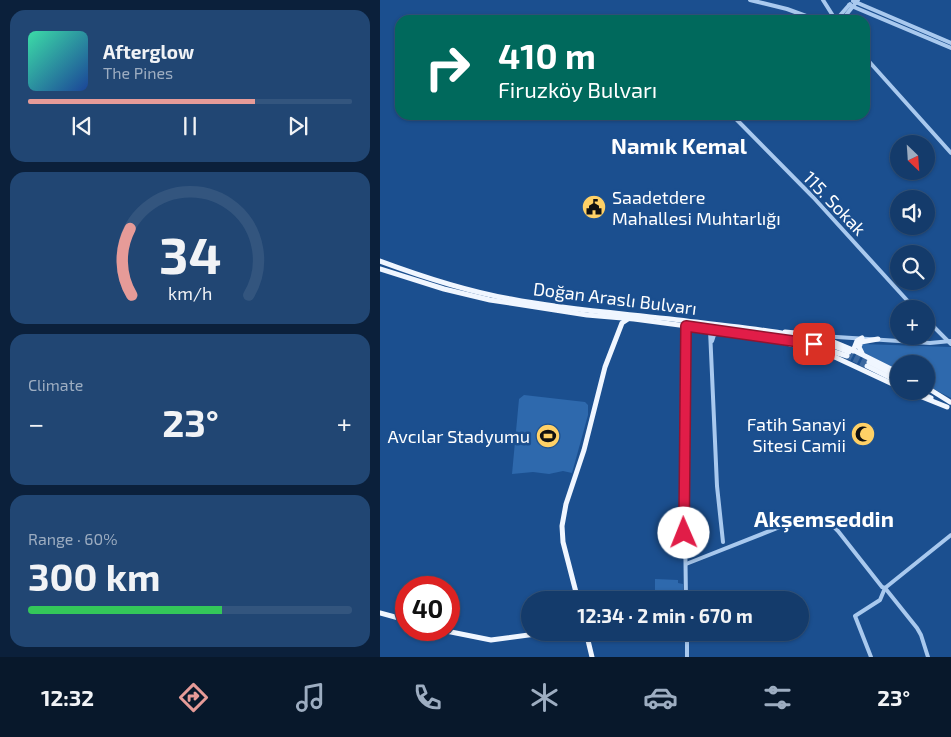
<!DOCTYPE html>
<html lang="en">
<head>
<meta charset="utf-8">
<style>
	:root { --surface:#143b6b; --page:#214673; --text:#f1f3f6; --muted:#9dadc1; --line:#33557e; --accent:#e69b98 }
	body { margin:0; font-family:"Exo 2",sans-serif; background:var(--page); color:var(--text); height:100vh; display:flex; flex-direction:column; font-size:19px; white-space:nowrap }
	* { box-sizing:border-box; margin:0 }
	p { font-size:16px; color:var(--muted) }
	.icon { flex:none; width:28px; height:28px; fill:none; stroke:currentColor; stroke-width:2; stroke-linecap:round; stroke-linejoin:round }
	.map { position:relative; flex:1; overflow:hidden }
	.sheet { display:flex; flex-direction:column; gap:10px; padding:10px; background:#0b203b; width:380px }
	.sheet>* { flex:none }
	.guide { position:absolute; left:15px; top:15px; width:475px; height:105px; border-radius:15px; box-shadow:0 1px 4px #0004,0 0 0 1px var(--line); background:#00695c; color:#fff; overflow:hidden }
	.needle { width:32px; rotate:155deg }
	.buttons { position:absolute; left:510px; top:135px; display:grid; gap:10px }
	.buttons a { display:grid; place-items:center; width:45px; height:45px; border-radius:50%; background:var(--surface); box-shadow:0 1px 4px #0004,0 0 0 1px var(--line); font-size:25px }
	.speed { position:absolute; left:15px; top:576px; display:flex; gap:10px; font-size:25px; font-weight:700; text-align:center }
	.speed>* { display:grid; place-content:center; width:65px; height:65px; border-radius:50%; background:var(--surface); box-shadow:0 1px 4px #0004,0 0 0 1px var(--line); line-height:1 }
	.speed .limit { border:8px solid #d22; background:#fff; color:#111 }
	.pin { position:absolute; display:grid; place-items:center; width:42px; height:42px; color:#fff; margin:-21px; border-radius:10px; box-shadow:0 2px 8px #0006 }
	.me { position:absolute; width:55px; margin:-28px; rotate:359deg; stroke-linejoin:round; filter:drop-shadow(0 0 4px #0008) }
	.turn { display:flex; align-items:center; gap:18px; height:105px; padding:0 20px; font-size:22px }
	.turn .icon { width:65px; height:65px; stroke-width:2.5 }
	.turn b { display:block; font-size:35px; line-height:42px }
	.big { font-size:38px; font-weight:700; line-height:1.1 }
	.sheet .widget { flex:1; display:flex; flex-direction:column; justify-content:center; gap:8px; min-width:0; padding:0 18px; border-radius:15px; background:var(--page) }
	.sheet .dial { align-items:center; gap:0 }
	.dial svg { height:130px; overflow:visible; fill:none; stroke:var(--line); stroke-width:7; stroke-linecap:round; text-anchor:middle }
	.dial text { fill:var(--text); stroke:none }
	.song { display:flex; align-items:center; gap:15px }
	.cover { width:60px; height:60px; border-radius:8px; background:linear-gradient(135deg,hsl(160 70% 55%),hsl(220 70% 35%)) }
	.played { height:5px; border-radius:2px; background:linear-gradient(90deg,var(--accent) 70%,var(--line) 70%) }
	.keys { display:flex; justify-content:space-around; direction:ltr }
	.heat { display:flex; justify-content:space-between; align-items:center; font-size:28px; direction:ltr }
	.charge { height:8px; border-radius:4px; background:linear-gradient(90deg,#34c759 60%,var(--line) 0) }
	.trip { position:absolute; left:141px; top:591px; width:288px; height:50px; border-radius:25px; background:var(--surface); box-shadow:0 1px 4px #0004,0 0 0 1px var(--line); font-weight:700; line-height:50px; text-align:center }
	.dock { display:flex; height:80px; justify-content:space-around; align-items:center; background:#08182b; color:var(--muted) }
	.dock .icon { width:35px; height:35px }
	.dock .on { color:var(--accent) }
	.dock b { font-size:22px; color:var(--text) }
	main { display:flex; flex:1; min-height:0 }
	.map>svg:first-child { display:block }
</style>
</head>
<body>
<main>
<section class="sheet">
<div class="widget">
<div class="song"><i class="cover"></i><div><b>Afterglow</b><p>The Pines</p></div></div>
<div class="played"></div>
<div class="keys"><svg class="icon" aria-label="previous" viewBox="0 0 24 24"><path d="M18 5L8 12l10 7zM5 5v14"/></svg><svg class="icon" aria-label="pause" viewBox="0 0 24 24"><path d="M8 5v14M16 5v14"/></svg><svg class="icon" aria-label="next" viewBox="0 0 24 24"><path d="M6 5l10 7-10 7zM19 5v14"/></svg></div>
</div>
<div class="widget dial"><svg viewBox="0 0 100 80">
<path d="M14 69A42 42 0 1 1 86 69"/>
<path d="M14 69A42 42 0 0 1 13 28" stroke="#e69b98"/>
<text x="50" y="56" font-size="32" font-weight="700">34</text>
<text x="50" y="72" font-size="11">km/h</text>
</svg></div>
<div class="widget"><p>Climate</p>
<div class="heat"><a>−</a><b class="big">23°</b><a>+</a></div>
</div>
<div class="widget"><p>Range · 60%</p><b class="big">300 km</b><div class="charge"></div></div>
</section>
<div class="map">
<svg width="571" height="657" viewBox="0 0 571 657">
	<rect width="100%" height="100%" fill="#1b4f8f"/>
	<g fill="#2e69ad">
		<path d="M482,344L571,347V398L546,385V364H519V371L485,353L481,349Z"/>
		<path d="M144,395L205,402L208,405V415L192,473L183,471L169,474L153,472L132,474L139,399Z"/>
		<path d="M275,579L298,580V583L303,584V600H275Z"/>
	</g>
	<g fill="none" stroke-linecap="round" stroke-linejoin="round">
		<g stroke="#3d69a0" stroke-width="5" stroke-dasharray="5 2.5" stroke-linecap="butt">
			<path d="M469,352L489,362"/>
			<path d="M467,356L487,366"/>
		</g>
		<g stroke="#a9c9ee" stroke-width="4">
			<path d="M370,0L407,9L437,20"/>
			<path d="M443,0L455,19"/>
			<path d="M473,1L571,43"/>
			<path d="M469,5L571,48"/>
			<path d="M456,20L470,4"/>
			<path d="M462,20L478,0"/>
			<path d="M485,57L571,153"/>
			<path d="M356,115L354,117L358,121L433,197L535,309"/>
			<path d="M546,319L571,344"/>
			<path d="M306,326L304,448L306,600"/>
			<path d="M330,330L337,486L343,542"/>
			<path d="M441,336L550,343L571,341"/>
			<path d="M332,341L334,335L342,332"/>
			<path d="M306,564L415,521L438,518L451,524L458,531L502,587L505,588L537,628L541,635L548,657"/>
			<path d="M307,632V657"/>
			<path d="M491,657L475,616L500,600L505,588L571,535"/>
		</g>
		<g stroke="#f0f6ff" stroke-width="5">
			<path d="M0,261C43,277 86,291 131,299C192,311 255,314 316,322C367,329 421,331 469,352"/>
			<path d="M0,269L64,289L110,300L207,315L254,319L420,341L467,356"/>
			<path d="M405,332L437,335L473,350"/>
			<path d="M394,340L444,352L519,387"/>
			<path d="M473,350L519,373"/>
			<path d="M473,351L477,341L482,338"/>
			<path d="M482,353L479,347L481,342L498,339"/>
			<path d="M489,362L519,377"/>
			<path d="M487,366L519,382"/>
			<path d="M546,387L570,402"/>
			<path d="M527,391L567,407"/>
			<path d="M536,391L551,398"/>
			<path d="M198,600L183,542L182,526L186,504L204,450L225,367L242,323L248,319"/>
			<path d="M0,613L26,620"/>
			<path d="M61,630L111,640L171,632"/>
			<path d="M206,632L212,657"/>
		</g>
	</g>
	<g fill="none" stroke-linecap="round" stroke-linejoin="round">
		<g stroke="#92132f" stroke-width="12">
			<path id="route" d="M304,533L306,326L434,344"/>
		</g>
		<use href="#route" stroke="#e11d48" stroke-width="9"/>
	</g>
	<defs>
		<g id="civic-disc" transform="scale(1.25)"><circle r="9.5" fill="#ffd166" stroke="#1b4f8f"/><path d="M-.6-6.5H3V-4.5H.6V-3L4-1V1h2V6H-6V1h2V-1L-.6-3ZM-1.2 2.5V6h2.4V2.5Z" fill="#111"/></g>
		<g id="mosque-disc" transform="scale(1.25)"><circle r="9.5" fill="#ffd166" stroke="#1b4f8f"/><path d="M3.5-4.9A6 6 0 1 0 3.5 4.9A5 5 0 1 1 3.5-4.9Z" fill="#111"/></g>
		<g id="stadium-disc" transform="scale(1.25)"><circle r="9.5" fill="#ffd166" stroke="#1b4f8f"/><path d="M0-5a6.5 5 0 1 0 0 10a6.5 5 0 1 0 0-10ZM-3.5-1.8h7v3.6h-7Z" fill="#111"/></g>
	</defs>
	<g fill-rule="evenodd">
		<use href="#civic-disc" x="214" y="207"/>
		<use href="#mosque-disc" x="483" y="434"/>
		<use href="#stadium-disc" x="168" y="436"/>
	</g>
	<g text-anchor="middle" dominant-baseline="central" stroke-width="5" stroke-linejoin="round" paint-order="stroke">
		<g font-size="18" fill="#fff" stroke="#1b4f8f" text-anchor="end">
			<text x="232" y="197" text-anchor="start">Saadetdere<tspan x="232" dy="21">Mahallesi Muhtarlığı</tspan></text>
			<text x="466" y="424">Fatih Sanayi<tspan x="466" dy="21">Sitesi Camii</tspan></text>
			<text x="150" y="436">Avcılar Stadyumu</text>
		</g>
		<g font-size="18" fill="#fff" stroke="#1b4f8f">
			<text transform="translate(455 203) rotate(46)">115. Sokak</text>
			<text transform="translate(235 298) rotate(7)">Doğan Araslı Bulvarı</text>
		</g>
		<g font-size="22" font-weight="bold" fill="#fff" stroke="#1b4f8f">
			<text x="299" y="145">Namık Kemal</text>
			<text x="444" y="518">Akşemseddin</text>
		</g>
	</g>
</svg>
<div class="buttons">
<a><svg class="needle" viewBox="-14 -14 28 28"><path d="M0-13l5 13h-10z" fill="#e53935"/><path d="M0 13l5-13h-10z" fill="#9dadc1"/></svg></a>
<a><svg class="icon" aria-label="sound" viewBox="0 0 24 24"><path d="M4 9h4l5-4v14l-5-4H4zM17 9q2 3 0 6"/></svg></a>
<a><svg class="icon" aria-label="search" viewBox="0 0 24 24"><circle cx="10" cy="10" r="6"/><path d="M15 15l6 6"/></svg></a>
<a>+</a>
<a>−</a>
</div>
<div class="speed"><div class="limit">40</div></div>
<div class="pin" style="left:434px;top:344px;background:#d93025"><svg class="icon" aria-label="arrive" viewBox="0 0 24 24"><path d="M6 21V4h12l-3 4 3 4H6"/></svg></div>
<svg class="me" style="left:304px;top:533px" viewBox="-20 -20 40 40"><circle r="19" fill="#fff"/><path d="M0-13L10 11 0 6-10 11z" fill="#e11d48"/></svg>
<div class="trip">12:34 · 2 min · 670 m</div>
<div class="guide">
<div class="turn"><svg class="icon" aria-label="right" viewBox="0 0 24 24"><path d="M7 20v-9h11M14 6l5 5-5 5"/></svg><div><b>410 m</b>Firuzköy Bulvarı</div></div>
</div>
</div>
</main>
<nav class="dock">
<b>12:32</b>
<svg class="icon on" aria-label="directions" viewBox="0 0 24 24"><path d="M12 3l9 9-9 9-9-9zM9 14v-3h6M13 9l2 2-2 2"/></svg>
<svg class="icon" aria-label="music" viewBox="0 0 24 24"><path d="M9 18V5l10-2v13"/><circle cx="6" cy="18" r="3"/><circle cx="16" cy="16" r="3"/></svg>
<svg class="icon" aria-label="phone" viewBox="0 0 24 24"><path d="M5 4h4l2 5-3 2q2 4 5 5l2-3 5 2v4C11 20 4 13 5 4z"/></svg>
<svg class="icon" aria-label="climate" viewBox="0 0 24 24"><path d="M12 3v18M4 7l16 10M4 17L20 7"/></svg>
<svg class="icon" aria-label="car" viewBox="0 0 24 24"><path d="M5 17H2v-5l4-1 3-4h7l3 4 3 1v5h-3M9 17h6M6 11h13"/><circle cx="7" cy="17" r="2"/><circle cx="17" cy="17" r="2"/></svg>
<svg class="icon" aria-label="filters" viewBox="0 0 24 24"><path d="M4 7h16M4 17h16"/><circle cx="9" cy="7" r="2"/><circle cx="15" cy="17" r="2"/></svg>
<b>23°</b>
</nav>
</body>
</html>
